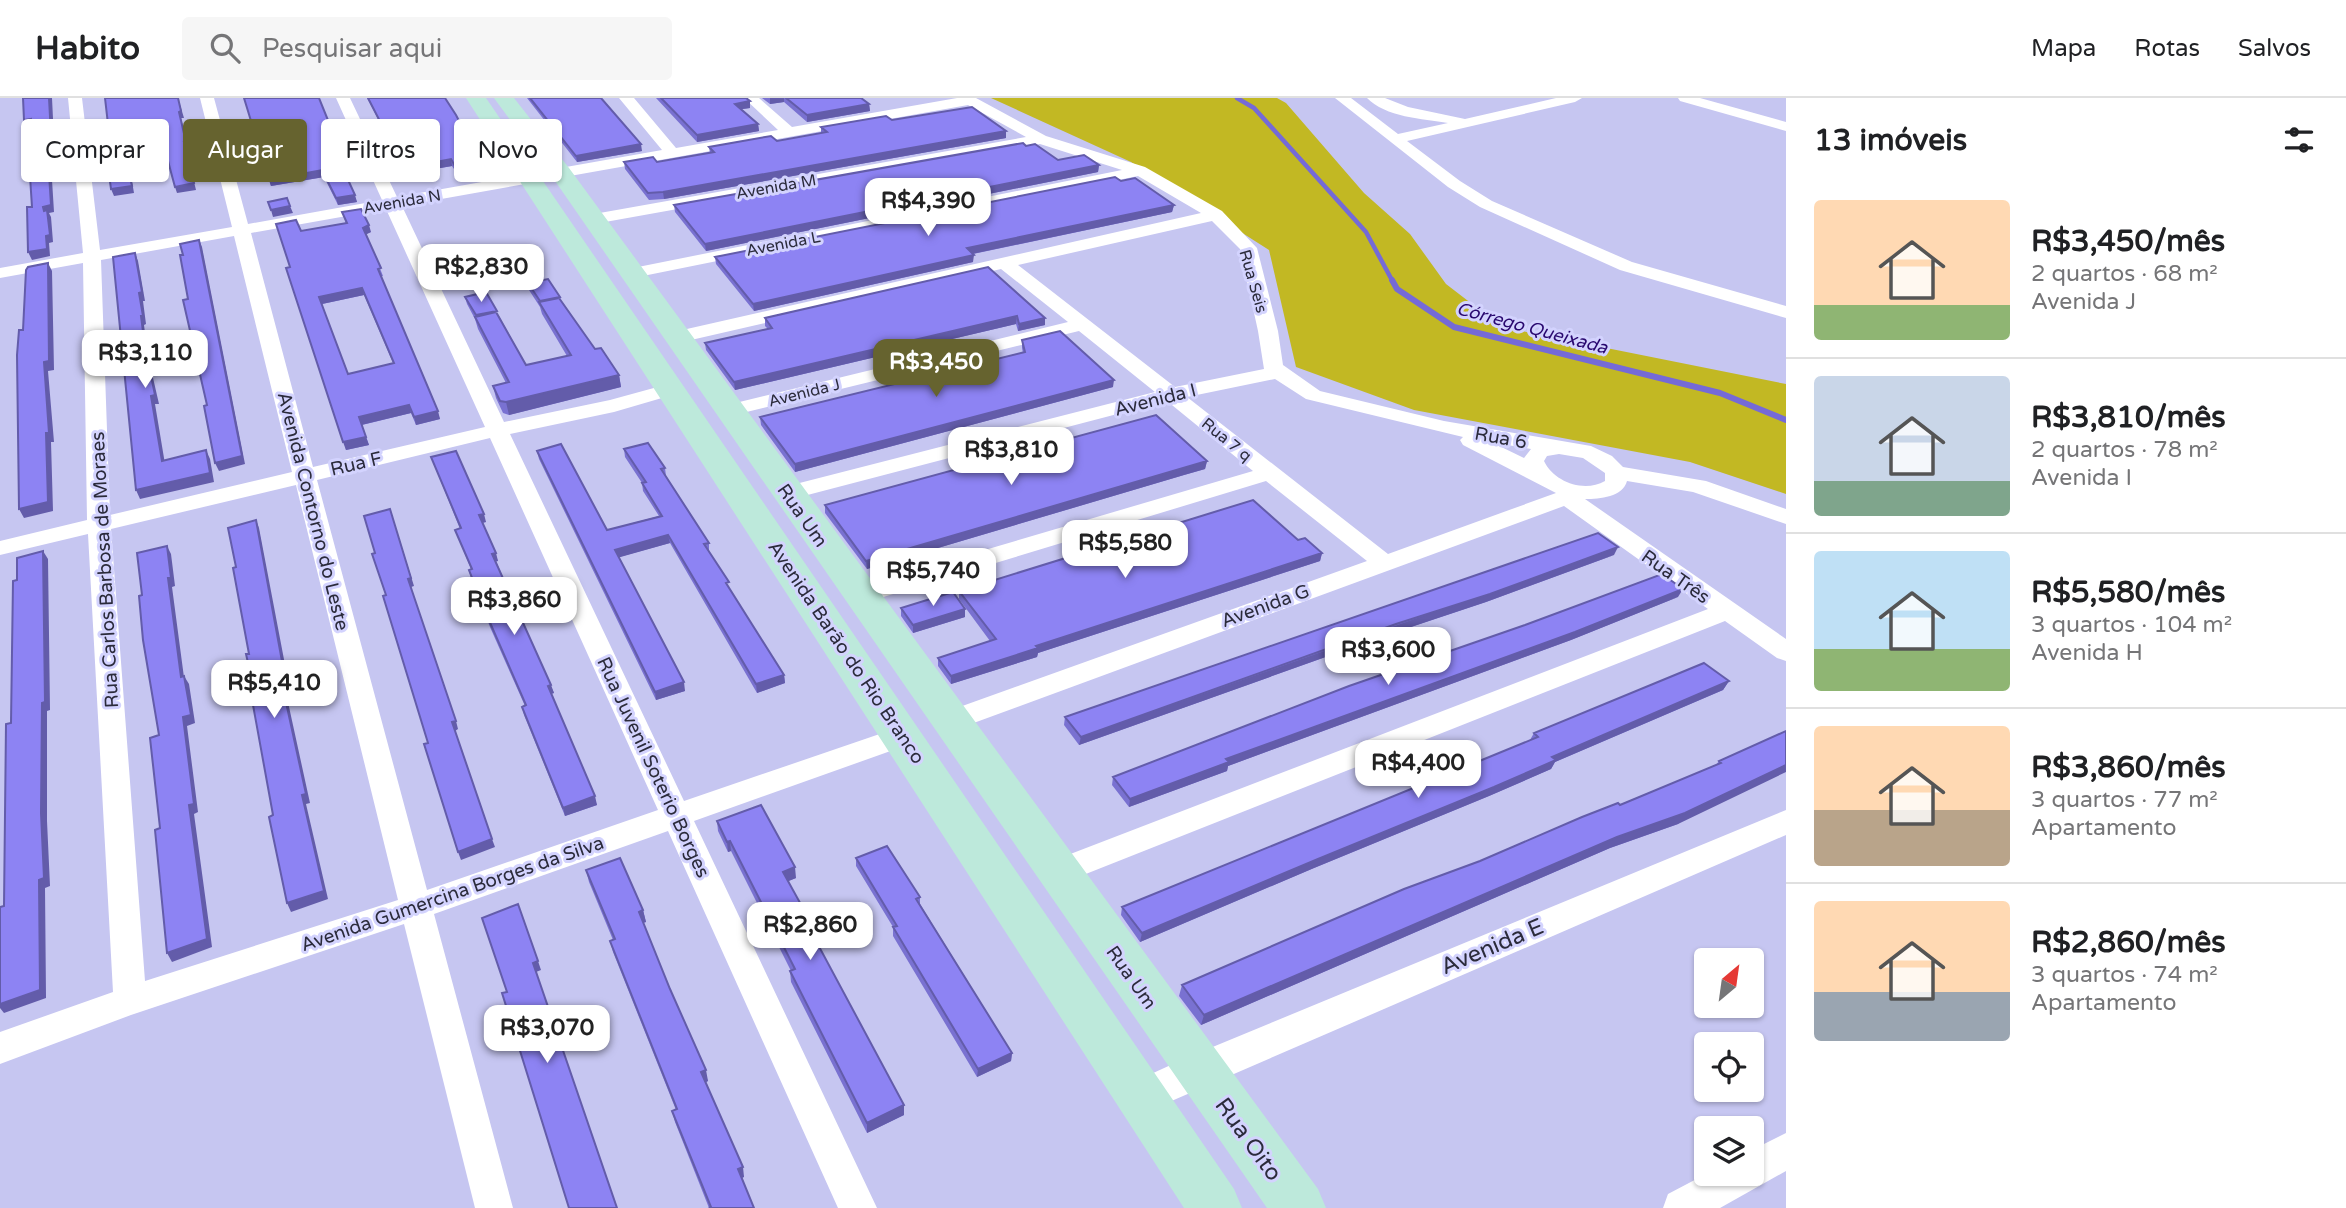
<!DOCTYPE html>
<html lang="pt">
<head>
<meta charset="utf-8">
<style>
  :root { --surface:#fff; --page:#f6f6f6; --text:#202124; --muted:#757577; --line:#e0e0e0; --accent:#66632f }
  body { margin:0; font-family:"Varela Round",sans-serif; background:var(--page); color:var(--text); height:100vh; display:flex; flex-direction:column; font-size:26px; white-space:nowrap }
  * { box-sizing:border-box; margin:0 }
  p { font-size:23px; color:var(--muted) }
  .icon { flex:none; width:38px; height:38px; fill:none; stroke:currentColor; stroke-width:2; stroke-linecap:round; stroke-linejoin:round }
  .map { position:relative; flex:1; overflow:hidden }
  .drawer { display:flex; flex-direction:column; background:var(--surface); width:560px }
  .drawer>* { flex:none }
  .hud { position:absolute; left:21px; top:21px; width:665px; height:63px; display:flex; gap:14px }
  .needle { width:46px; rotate:29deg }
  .fabs { position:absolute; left:1694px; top:850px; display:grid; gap:14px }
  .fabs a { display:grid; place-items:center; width:70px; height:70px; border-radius:7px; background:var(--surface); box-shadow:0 2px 5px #0004; font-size:35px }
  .price { position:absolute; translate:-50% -60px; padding:0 16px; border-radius:14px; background:#fff; color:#222; font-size:23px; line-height:46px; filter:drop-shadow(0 2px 4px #0008) }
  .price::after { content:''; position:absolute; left:50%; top:42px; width:21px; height:16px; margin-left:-10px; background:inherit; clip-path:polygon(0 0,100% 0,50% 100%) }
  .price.on { background:var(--accent); color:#fff }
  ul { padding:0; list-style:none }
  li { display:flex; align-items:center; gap:21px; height:175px; padding:0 28px }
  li+li { border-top:2px solid var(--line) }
  li span { display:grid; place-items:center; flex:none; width:196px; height:140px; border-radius:7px; color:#555 }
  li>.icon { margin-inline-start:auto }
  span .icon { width:84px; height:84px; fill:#fffc; stroke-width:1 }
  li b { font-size:30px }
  h2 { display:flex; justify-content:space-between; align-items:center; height:84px; padding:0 28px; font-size:30px }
  .pill { padding:0 24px; border-radius:7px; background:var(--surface); box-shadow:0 2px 5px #0004; font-size:24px; line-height:63px }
  .pill.on { background:var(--accent); color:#fff }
  header { display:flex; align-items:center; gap:42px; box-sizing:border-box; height:98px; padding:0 35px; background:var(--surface); border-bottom:2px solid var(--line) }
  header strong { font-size:33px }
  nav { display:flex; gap:38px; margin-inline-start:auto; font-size:24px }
  .search { width:490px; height:63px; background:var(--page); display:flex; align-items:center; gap:18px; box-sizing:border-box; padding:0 24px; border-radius:7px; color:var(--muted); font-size:26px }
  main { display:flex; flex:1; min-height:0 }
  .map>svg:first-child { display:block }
  .green { fill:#c2b823 }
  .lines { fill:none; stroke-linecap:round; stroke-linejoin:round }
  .stream-far1 { stroke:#756ad7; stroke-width:4.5 }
  .stream { stroke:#756ad7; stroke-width:6 }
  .street { fill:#fff; fill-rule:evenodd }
  .secondary { fill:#bde9db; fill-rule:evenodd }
  .wall { fill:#7971d1; fill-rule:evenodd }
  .shaded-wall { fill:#635caa }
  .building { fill:#8d83f3; stroke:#635caa; stroke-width:2; fill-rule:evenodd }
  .labels { text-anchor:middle; stroke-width:6; stroke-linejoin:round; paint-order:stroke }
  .far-street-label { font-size:16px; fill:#2b2b3b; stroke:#d3d3fe }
  .far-water-label { font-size:18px; font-style:italic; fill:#29086f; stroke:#d3d3fe }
  .street-label { font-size:19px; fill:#2b2b3b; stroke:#d3d3fe }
  .near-street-label { font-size:23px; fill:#2b2b3b; stroke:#d3d3fe }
</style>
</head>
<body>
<header>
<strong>Habito</strong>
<div class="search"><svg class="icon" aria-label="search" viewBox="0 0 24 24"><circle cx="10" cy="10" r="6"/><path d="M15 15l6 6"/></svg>Pesquisar aqui</div>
<nav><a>Mapa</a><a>Rotas</a><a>Salvos</a></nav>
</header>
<main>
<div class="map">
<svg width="1786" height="1110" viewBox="0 0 1786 1110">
  <rect width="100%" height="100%" fill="#c6c6f1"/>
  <path class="green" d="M991,0H1277L1286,5L1364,95L1410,136L1446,186L1502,229L1786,286V396L1690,364L1414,312L1296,269L1269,152L1131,64Z"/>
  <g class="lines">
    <path class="stream-far1" d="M1237,0L1254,10L1366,134L1393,184"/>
    <path class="stream" d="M1392,182L1397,191L1454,229L1720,295L1786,322"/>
    <path class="street" d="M68,0H82L100,152L232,129L200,0H214L248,126L382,102L336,0H350L397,99L662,52L619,0H634L676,50L778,32L744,0H759L792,29L957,0H976L1046,38L1145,69L1222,113L1257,150L1278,233L1283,267L1320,293L1444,323L1591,348L1612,358L1623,369L1706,383L1786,411V426L1693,394L1627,383C1623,399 1600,401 1585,401L1786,541V563L1777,560L1725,523L1058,787L1047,783L1042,774L1047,765L1708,511L1564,408L960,630L950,633L940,630L936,623L940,616L1367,463L1266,383L870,503L861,505L852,503L849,497L852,491L1253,373L1167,303L796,400H780L777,395L780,390L1155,294L1079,233L730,318L723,316L720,312L723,308L1068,224L1001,171L678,245L668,239L678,233L1201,115L1138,78L633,180L624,175L633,170L1122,72L1040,46L594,126L586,121L594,116L1026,39L968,7L402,108L504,324L610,302L672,285L679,287L682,291L679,295L614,314L510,336L684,703L903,628L913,631L917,638L913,645L694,723L877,1110H838L668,733L434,816L513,1110H475L404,826L131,917L0,966V934L113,894L88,436L0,457V443L87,422L83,165L0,180V170L83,155ZM386,111L485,329L313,369L251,135ZM1212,123L1240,151L1258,233L1264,271L1175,289L1018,167ZM234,138L292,374L110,417L101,162ZM1275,281L1306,301L1463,339L1460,342L1463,347L1556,395L1388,456L1187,299ZM490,340L658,712L427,792L317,382ZM1491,344L1531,351L1524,360ZM1559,356L1583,360L1605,375V383C1584,395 1554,384 1544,363L1547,358ZM296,387L398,802L145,883L111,431Z
      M1335,0H1351L1398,36L1448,25C1423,21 1385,19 1367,0H1385L1408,9L1465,21L1556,0H1582L1575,4L1407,43L1460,83L1492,103L1632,164L1786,208V220L1620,172L1480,109L1448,89Z
      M1678,0H1700L1786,24V33L1680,3Z
      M1786,712V737L1153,1011L1140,1016L1127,1011L1122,999L1127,987L1186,960Z
      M1786,1035V1073L1720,1110H1663L1668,1096L1706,1076H1752V1052Z"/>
    <path class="secondary" d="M466,0H486L1234,1091L1242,1110H1184Z
      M494,0H514L569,70L1318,1091L1326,1110H1267L553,80Z"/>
  </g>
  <path class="wall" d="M244,0L336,43L334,44L337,51H336L340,60L342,66L341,67L357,104L338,107L324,79L271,88Z
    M367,0H445L481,70L456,74L452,68L406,76Z
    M527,0H601L642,53L577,64Z
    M656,0H746L750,10L741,11L758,26L759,33L697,44Z
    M762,0H861L869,6L870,13L807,24L784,4L770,6Z
    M892,22L1006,40L664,101L649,102L625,71L624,64H657L710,55L709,49L777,43L821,35V29Z
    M1026,48L1058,62L1099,67L1098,74L706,153L675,114L674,107Z
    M1121,83L1174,107L1172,114L973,156V164L754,213L716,166L715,159Z
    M342,114L371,134L366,136L383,178H381L440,321L416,327L411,315L362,327L369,347L346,352L301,133L346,125ZM364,197L393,265L348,276L322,206Z
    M528,185L560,199L561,202L595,251L619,277L621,289L509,317L503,315L496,300L493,288L506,285L478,231L475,221L467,206L465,199L499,218L526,267L567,258L542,216L540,209L529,192Z
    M765,220H1045V227L1018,233L1016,226L735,292L706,252L705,245L768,231L765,228Z
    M1022,242L1113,289L795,374L761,327L760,319L1023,255L1022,250Z
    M624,351L665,370L666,378L709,445V453L730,492L784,577L785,585L757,595L670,445L619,459L685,593L656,602L539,361L537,353L607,432L659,418L643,393L642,385L625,359Z
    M431,359L486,424L482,425L498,463H496L554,595L551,596L597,707L565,718L524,617L522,609L525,608L490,529L471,480L469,472L471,471L455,432L460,431Z
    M1207,363L1205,371L1184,377L867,471L825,415V407Z
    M1298,442L1322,455L1320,463L1038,555L1037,559L951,586L938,568V560L990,543L959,501V493Z
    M1614,457L1486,504L1393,535L1079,647L1064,627L1065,619Z
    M1678,499L1571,542L1228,668L1227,673L1129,709L1112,687L1113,679Z
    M901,510L965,519L913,535L901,518Z
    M1729,583L1723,592L1555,664L1551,671L1489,698L1314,770L1140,844L1121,817L1122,809L1477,664L1530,642L1534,635Z
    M1786,633L1678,726L1610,750L1201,927L1179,898L1182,887L1716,667L1719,663Z
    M717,723L796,780L788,783L821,852L904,1017L867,1035L791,884L790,873H791L731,753L728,754L718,733Z
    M856,760L920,799V806L1012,955L1011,963L977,979L893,838V829L856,768Z
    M586,772L643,812L646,824L643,825L708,983L706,984L744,1079L741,1080L709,1110L675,1024L672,1013L676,1012L613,854L610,843L613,842L589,784Z"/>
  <path class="shaded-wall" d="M49,0H52L55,62L50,63L51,66L54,114L49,115L51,119L53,144L49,145L50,158L32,162L28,154L44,113L36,65L33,59Z
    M178,0L184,20H181L188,51H186L196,92L177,95L175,89L184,44L179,14Z
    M770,0H784V4L770,6Z
    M750,3V10L736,12L735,6Z
    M869,6L870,13L807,24V17Z
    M31,21L34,27L27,29L24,22Z
    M758,26L759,33L697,44V37Z
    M1006,33V40L664,101L663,94Z
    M641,46L642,53L577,64L576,58Z
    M164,48L166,54L113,63L110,56Z
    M451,61L452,68L406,76L404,70Z
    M480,63L481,70L456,74L455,68Z
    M127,66L130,72L134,95L114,98L111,91Z
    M1099,67L1098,74L706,153L705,146Z
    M322,72L324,79L271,88L269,82Z
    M355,97L357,104L338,107L336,100Z
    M1174,107L1172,114L967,157V150Z
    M290,108L293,115L273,119L271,112Z
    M369,127L371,134L365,137L363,130Z
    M199,142L202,149L245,366L219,373L215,365Z
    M135,155L138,163L145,203H143L146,226L144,227L148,258L159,306H155L166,372L162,363L151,298L141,218Z
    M974,157L973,164L754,213L753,206Z
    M48,165L52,173L54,272L48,273L54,344H51L53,413L24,420L19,411L44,264Z
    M362,190L364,197L322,206L319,199Z
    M1017,218L1016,226L735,292L734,284Z
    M1045,220V227L1018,233L1019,226Z
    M619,277L621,289L509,317L506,304Z
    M1114,282L1113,289L795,374V366Z
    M409,307L411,315L361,327L359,319Z
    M438,313L440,321L416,327L414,319Z
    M366,339L369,347L346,352L343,344Z
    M206,352L210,361L214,384L140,401L136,392Z
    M1207,363L1205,371L1184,377L867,471L866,463Z
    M390,411L414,488L411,489L408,481Z
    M484,416L486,424L481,425L479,417Z
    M256,422L259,430L290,593L286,595L310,705L306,706L328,801L291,814L287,805L302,697L282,586Z
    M668,437L670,445L617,460L615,452Z
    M167,448L171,456L175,488L172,489L185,587L181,579L168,480Z
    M1618,449L1614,457L1486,504L1393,535L1079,647L1081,639Z
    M43,453L48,461L50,612L47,613V723L50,788L45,790L46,900L4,915L0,910V906L39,782L41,715Z
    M496,455L498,463L494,464L492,456Z
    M1322,455L1320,463L1038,555L1037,559L951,586V578L1036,548Z
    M1683,491L1678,499L1571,542L1228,668L1227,673L1129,709L1130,701L1226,661Z
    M965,511V519L913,535V527Z
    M784,577L785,585L757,595L756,586Z
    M184,578L189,586L195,625L187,628L198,714L194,716L212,849L172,864L167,855Z
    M1729,583L1723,592L1555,664L1551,671L1489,698L1314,770L1140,844L1142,835Z
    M684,584L685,593L656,602L655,594Z
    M551,587L554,595L550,596L548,588Z
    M456,623L458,631L455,633L452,624Z
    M1786,667V674L1678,726L1610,750L1201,927L1204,917L1617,739Z
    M595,698L597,707L565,718L563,710Z
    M492,741L495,749L461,762L458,754Z
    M730,743L731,753L728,754L727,744Z
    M795,769L796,780L784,785L783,774Z
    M643,812L646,824L642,825L639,814Z
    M820,841L821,852L816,843Z
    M538,863L541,872L536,874L533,865Z
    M1012,955L1011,963L977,979L978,971Z
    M706,972L708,983L704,985L701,974Z
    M904,1007V1017L867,1035V1025Z
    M743,1069L744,1079L739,1081L738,1071Z"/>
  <path class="building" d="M23,0H49L52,56L33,59L31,21L24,22Z
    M105,0H178L181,13L179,14L186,44H184L194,85L175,89L164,48L110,56L106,36L109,35Z
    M244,0H319L334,37H332L335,45H333L340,60H338L355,97L336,100L322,72L269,82Z
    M368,0H445L456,17L480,63L455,68L451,61L404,70Z
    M530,0H601L641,46L576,58Z
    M661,0H746L750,3L735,6L758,26L697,37Z
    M786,0H861L869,6L807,17Z
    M972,9L1006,33L663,94L648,95L624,64L653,59L657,64L714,54L709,49L771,38L777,43L827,34L821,29L886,18L892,22Z
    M1023,45L1026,48L1035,46L1058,62L1084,57L1099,67L705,146L674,107Z
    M48,60L51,107L43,109L44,113L47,112L50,137L46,138L47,151L28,154L27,109H32L29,63Z
    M127,66L132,88L111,91L108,69Z
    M1115,79L1121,83L1135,80L1174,107L967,150L974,157L753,206L715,159Z
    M287,100L290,108L271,112L268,104Z
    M361,111L369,127L363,130L381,170L378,171L438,313L414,319L409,307L359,319L366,339L343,344L286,170L290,169L276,126L296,122L301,133L347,125L342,114ZM362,190L394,265L348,276L319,199Z
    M199,142L242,358L215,365L204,308L207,307L183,202L188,201L180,157H183L180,146Z
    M135,155L142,194L139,195L143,218H141L145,249L155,297L151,298L162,363L206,352L210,375L136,392L113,159Z
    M48,165L49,263L44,264L49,335H46L48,404L19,411L17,257L19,232H23L26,172L28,169Z
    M988,169L1045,220L1019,226L1017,218L734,284L705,245L772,230L765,220Z
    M548,181L560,199L540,203L528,185Z
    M486,194L497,213L476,217L465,199Z
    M559,200L595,251L601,250L619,277L506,304L500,303L493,288L509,284L475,219L496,214L526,267L571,257L539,204Z
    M1060,233L1114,282L795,366L760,319L1025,254L1022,242Z
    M1156,317L1207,363L866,463L825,407Z
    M648,345L665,370L661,371L709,445L704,446L729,484L726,485L784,577L756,586L668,437L615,452L684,584L655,594L537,353L561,346L607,432L662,418L642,385L646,384L624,351Z
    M456,353L484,416L479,417L496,455L492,456L551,587L548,588L595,698L563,710L522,609L526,607L488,520L469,472L472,471L455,432L461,430L431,359Z
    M1253,402L1298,442L1305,440L1322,455L1036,548L1038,550L951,578L938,560L996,541L959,493Z
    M390,411L411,480L408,481L456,623L452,624L492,741L458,754L424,646L428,645L383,498L386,497L372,456L375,455L364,418Z
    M256,422L286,585L282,586L306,696L302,697L324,793L287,805L269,719L273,717L253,607L257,605L246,556H249L233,470L236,469L228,430Z
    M1598,435L1618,449L1490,496L1396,526L1081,639L1065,619Z
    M167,448L171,480H168L181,579L184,578L191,617L183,619L194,706L189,707L207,841L167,855L155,732L160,730L150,640L159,637L143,542L139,498L142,497L137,455Z
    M43,453L45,604L42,605L41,715L44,780L39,782L40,892L0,906V809L4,808L6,626L11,625L13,483L17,482V460Z
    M1662,476L1683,491L1575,534L1226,661L1229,664L1130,701L1113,679L1349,588L1525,527Z
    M953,494L965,511L913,527L901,510Z
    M1704,565L1729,583L1552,659L1556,662L1494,689L1318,761L1142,835L1122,809L1477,664L1538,639L1534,635Z
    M1786,633V667L1685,715L1617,739L1204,917L1182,887L1404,791L1480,763L1582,719L1618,705L1620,707L1721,665L1719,663Z
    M761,707L795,769L783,774L820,841L816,843L904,1007L867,1025L790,873L795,871L730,743L727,744L717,723Z
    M887,748L920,799L916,801L1012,955L978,971L893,829L897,828L856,760Z
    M620,760L643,812L639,814L670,891L706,972L701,974L743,1069L738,1071L754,1110H709L711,1109L672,1013L677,1011L610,843L615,841L586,772Z
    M518,806L538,863L533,865L617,1110H569L502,895L507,894L482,820Z"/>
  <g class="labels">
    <g class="far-street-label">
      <text transform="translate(776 88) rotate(-10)" y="6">Avenida M</text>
      <text transform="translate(402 103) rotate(-10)" y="6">Avenida N</text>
      <text transform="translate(783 145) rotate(-11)" y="6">Avenida L</text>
      <text transform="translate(1254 183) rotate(74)" y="6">Rua Seis</text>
      <text transform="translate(804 294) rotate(-14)" y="6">Avenida J</text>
      <text transform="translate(1227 341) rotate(39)" y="6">Rua 7 q</text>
    </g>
    <g class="far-water-label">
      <text transform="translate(1532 230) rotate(15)" y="6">Córrego Queixada</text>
    </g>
    <g class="street-label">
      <text transform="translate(1155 301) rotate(-14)" y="7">Avenida I</text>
      <text transform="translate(1501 339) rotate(10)" y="7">Rua 6</text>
      <text transform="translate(356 365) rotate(-13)" y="7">Rua F</text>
      <text transform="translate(314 413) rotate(76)" y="7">Avenida Contorno do Leste</text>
      <text transform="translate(803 417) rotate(55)" y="7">Rua Um</text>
      <text transform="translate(104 472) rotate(-93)" y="7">Rua Carlos Barbosa de Moraes</text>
      <text transform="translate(1676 478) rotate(35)" y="7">Rua Três</text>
      <text transform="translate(1265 507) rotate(-20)" y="7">Avenida G</text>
      <text transform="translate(847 554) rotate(56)" y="7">Avenida Barão do Rio Branco</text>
      <text transform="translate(654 669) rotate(65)" y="7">Rua Juvenil Soterio Borges</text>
      <text transform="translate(452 795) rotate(-19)" y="7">Avenida Gumercina Borges da Silva</text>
      <text transform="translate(1132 879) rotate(55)" y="7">Rua Um</text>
    </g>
    <g class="near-street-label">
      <text transform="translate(1492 848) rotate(-23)" y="8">Avenida E</text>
      <text transform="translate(1249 1041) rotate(54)" y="8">Rua Oito</text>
    </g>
  </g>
</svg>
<div class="fabs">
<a><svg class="needle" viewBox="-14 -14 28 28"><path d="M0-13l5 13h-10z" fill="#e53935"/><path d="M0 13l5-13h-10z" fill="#757577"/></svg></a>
<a><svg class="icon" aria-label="locate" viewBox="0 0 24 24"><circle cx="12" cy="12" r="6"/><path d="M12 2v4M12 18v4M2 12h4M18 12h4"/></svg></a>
<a><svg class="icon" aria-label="layers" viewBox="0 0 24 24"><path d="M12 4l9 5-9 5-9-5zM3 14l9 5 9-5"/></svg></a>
</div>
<b class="price" style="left:928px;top:140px">R$4,390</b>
<b class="price" style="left:481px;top:206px">R$2,830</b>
<b class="price" style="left:145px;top:292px">R$3,110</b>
<b class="price on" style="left:936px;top:301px">R$3,450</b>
<b class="price" style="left:1011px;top:389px">R$3,810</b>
<b class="price" style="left:1125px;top:482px">R$5,580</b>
<b class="price" style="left:933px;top:510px">R$5,740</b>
<b class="price" style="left:514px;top:539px">R$3,860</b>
<b class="price" style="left:1388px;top:589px">R$3,600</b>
<b class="price" style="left:274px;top:622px">R$5,410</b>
<b class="price" style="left:1418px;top:702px">R$4,400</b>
<b class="price" style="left:810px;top:864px">R$2,860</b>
<b class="price" style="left:547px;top:967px">R$3,070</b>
<div class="hud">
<a class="pill">Comprar</a>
<a class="pill on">Alugar</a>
<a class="pill">Filtros</a>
<a class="pill">Novo</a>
</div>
</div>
<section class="drawer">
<h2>13 imóveis<svg class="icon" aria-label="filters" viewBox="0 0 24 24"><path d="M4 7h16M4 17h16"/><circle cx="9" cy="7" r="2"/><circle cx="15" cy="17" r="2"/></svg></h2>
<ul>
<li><span style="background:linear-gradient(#ffd9b3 75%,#8fb573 0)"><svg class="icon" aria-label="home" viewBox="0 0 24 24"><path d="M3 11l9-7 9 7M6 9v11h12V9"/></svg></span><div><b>R$3,450/mês</b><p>2 quartos · 68 m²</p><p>Avenida J</p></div></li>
<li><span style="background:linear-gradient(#c9d6e8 75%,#7fa58c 0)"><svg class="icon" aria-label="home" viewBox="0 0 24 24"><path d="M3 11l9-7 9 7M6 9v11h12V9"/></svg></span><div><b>R$3,810/mês</b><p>2 quartos · 78 m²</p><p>Avenida I</p></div></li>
<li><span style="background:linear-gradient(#bfe0f5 70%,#8fb573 0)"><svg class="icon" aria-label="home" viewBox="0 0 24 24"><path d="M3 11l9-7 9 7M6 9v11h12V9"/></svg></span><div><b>R$5,580/mês</b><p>3 quartos · 104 m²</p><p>Avenida H</p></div></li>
<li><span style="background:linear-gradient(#ffd9b3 60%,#b9a48a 0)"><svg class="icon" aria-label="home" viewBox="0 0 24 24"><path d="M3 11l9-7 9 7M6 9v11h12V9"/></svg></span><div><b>R$3,860/mês</b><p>3 quartos · 77 m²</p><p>Apartamento</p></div></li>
<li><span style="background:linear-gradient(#ffd9b3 65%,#9aa5b1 0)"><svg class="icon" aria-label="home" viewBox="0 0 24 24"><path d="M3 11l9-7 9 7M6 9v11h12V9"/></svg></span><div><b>R$2,860/mês</b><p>3 quartos · 74 m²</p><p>Apartamento</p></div></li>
</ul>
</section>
</main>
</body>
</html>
